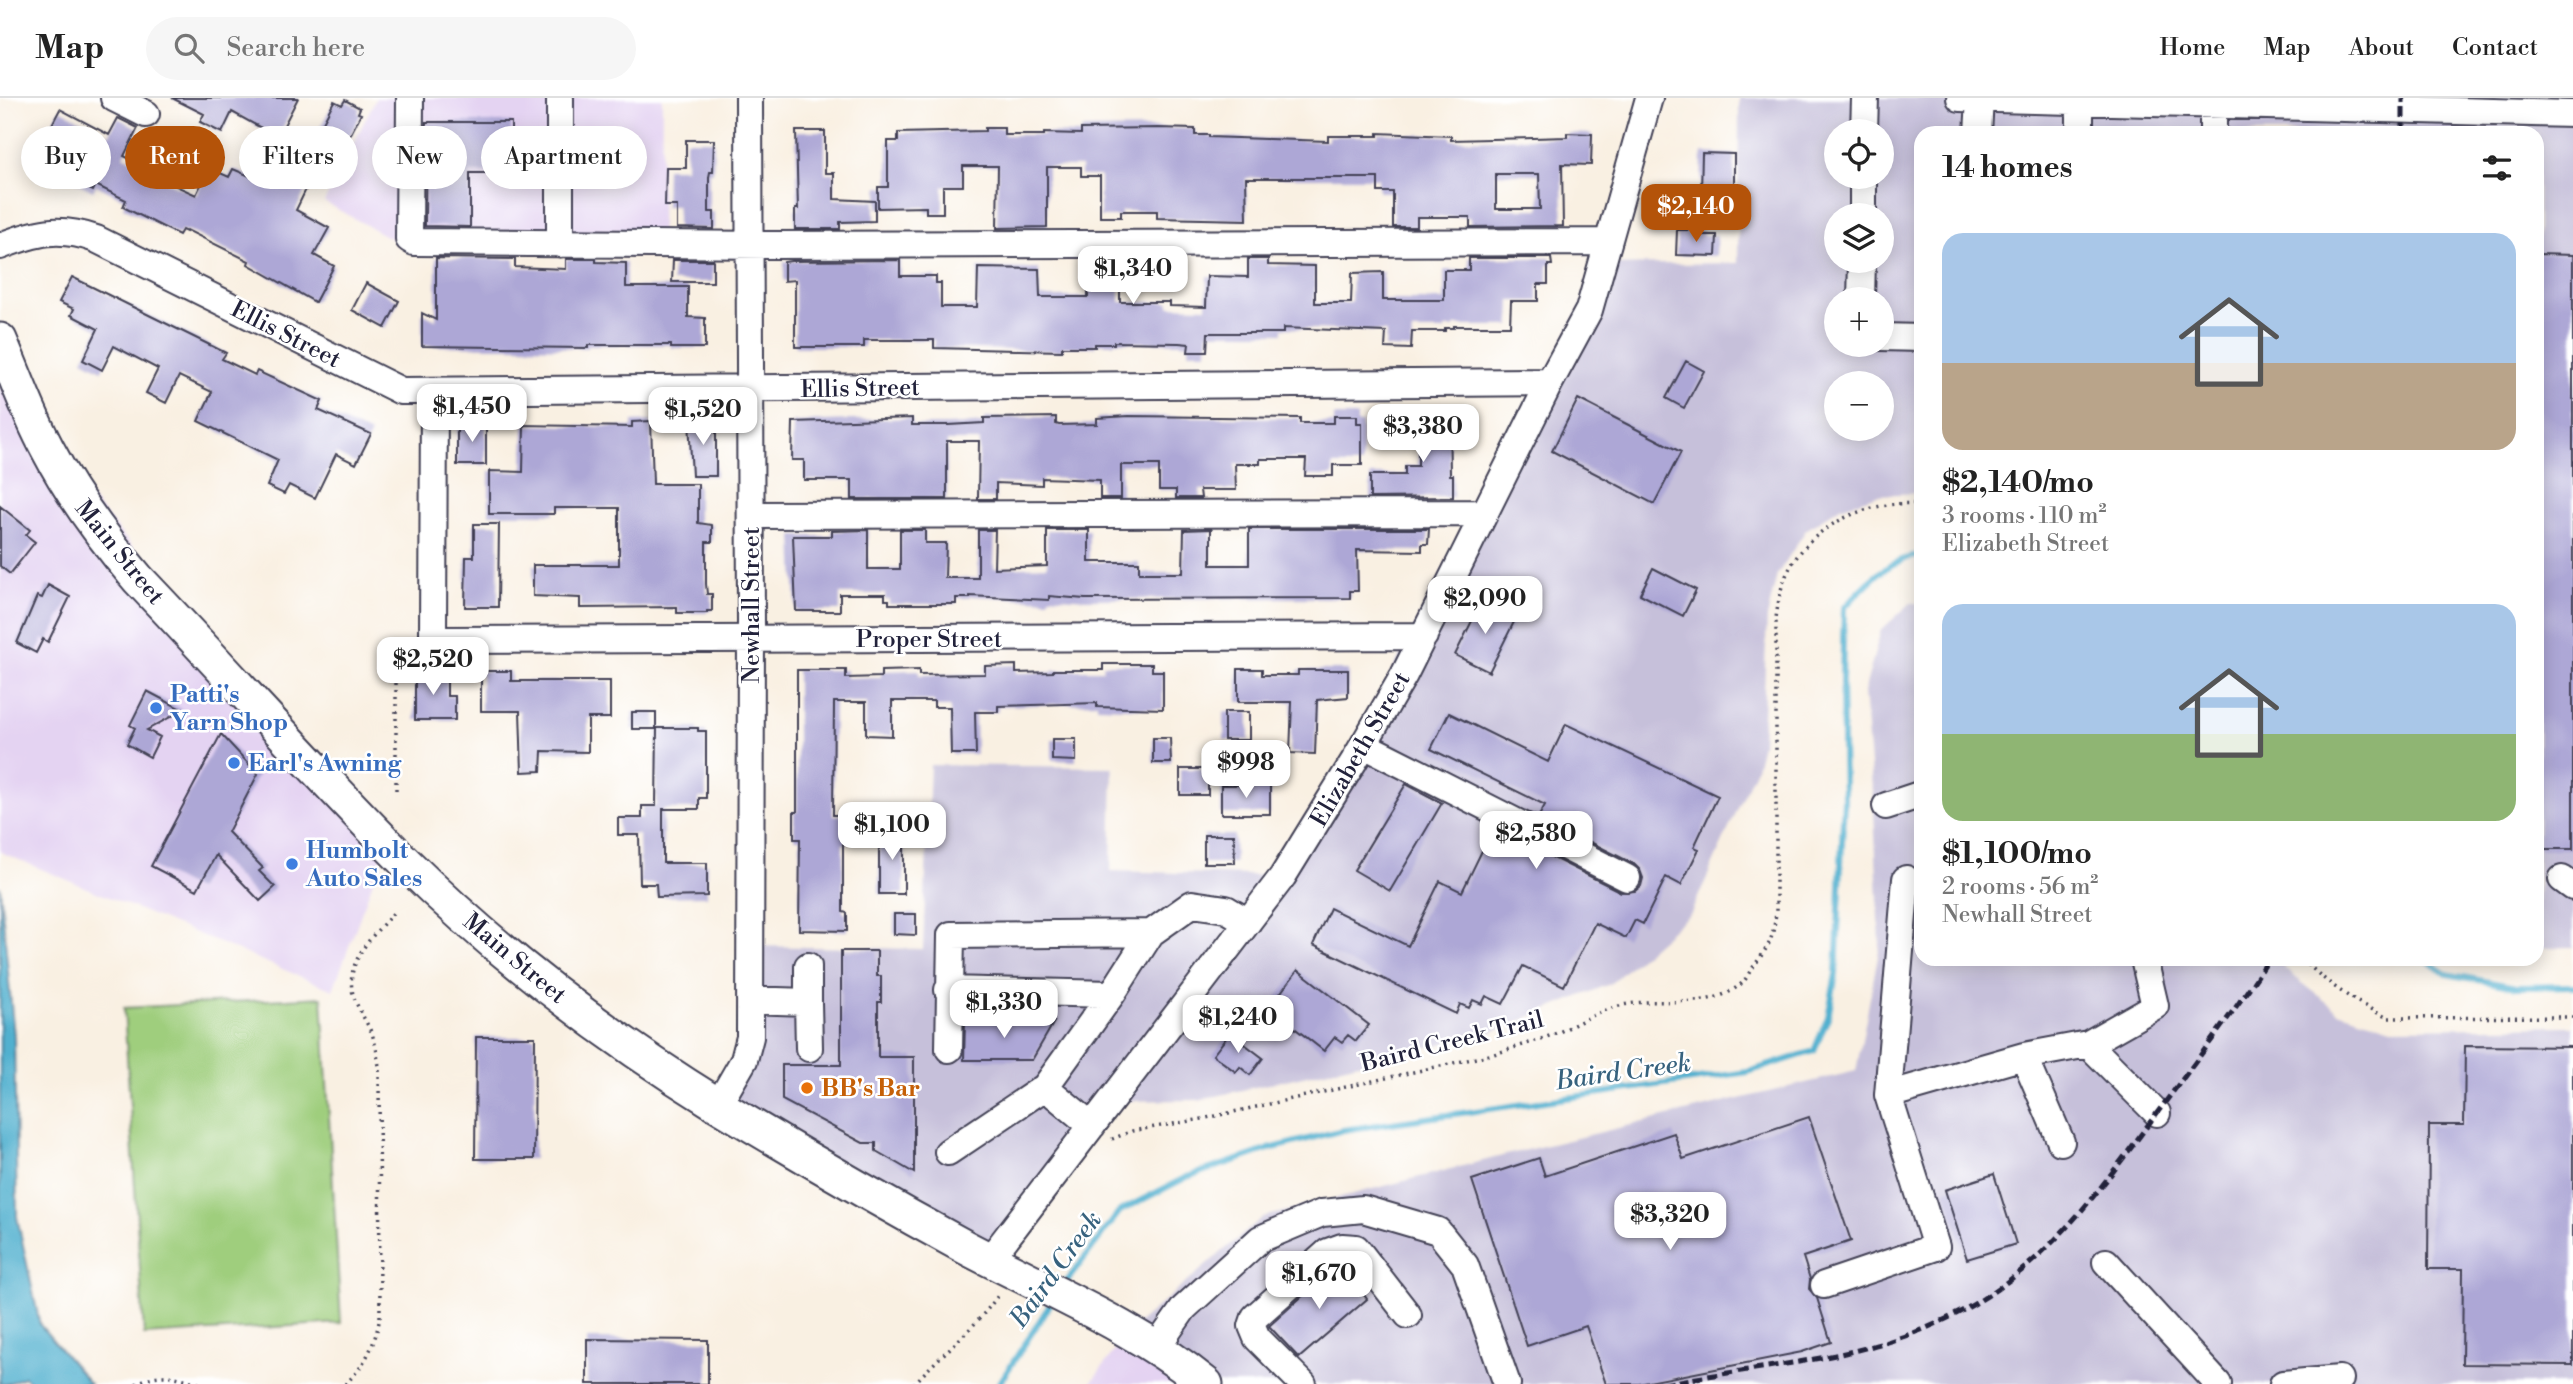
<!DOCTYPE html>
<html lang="en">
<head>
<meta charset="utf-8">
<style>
  :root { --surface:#fff; --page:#f6f6f6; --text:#222; --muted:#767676; --line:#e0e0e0; --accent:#b45309 }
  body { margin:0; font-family:"Libre Bodoni",serif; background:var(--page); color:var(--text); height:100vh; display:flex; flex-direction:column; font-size:26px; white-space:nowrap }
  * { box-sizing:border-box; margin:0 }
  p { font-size:23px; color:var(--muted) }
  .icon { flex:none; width:38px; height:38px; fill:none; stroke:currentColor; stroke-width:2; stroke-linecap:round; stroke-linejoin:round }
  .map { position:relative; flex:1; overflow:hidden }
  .drawer { position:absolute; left:1914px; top:28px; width:630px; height:840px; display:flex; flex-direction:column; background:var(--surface); border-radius:21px; box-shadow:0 4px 18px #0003 }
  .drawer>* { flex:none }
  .guide { position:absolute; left:21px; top:28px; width:665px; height:63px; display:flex; gap:14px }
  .fabs { position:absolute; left:1824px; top:21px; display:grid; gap:14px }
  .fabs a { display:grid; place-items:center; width:70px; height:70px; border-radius:50%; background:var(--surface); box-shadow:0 4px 18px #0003; font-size:35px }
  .price { position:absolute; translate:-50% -60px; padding:0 16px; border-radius:14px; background:#fff; color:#222; font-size:23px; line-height:46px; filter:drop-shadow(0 2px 4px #0008) }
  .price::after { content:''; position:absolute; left:50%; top:42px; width:21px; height:16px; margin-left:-10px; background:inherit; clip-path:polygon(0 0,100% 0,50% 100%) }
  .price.on { background:var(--accent); color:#fff }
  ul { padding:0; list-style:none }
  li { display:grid; align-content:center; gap:14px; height:371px; padding:0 28px }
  li span { display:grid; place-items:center; height:217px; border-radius:21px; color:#555 }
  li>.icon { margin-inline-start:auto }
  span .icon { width:126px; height:126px; fill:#fffc; stroke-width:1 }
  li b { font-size:30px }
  h2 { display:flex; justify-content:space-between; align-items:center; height:84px; padding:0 28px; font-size:30px }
  .pill { padding:0 24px; border-radius:32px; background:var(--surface); box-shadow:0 4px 18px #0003; font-size:24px; line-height:63px }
  .pill.on { background:var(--accent); color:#fff }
  header { display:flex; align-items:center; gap:42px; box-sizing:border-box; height:98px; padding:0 35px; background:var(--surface); border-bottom:2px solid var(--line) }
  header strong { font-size:33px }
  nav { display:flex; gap:38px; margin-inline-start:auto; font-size:24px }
  .search { width:490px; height:63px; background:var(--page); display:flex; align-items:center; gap:18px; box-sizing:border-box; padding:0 24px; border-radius:38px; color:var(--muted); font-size:26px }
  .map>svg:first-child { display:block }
  .built { fill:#e4d3f2 }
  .industrial { fill:#c6c0da; fill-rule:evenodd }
  .green { fill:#9fce7d; stroke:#60785c; stroke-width:2 }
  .water { fill:#51b0cf; stroke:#3a6985; stroke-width:2 }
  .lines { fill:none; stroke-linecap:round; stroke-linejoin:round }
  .stream { stroke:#51b0cf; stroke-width:6 }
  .building { fill:#ada7d6; fill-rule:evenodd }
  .minor-casing { stroke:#424154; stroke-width:30 }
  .major-casing { stroke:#424154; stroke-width:37 }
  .path { stroke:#424154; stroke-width:3.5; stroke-dasharray:2 5; stroke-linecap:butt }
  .minor { stroke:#fff; stroke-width:26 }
  .major { stroke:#fff; stroke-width:33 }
  .rail { stroke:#22223b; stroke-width:5; stroke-dasharray:10 5; stroke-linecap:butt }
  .shop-dot { fill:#3f7fe0; stroke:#fff; stroke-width:2.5 }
  .food-dot { fill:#e8710a; stroke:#fff; stroke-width:2.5 }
  .labels { text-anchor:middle; stroke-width:5; stroke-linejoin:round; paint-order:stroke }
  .street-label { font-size:24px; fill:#22223b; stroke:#fff }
  .shop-label { font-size:24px; font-weight:bold; fill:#366cbe; stroke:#fff; text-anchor:start }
  .food-label { font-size:24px; font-weight:bold; fill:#c56008; stroke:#fff; text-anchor:start }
  .water-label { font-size:26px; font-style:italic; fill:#37627e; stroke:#fff }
</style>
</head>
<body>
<header>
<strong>Map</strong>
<div class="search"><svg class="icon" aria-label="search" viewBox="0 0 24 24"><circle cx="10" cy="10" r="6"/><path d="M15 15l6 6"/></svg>Search here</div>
<nav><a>Home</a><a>Map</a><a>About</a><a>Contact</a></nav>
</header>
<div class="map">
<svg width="2573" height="1286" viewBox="0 0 2573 1286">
  <rect width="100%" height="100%" fill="#fff"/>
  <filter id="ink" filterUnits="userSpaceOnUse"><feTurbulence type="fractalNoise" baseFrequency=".0143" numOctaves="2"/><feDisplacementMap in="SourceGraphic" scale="14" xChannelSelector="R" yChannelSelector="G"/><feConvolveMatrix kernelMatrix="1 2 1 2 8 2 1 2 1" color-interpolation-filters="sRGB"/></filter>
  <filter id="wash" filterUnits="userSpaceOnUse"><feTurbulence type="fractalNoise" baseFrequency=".00686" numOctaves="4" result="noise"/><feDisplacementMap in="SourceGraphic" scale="28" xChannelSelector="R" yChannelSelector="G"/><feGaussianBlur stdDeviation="1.57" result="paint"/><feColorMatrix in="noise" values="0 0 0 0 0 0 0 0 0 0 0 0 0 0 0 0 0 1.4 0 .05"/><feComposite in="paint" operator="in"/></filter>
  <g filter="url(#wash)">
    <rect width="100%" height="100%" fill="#f9f0e2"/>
    <path class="built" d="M376,0H662L661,147L410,151L324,104Z
      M0,242L46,348L387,745L333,892L0,754Z
      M1128,1234L1206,1286H1090Z"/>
    <path class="industrial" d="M1739,0H2573V849L2538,850V35H1922L1921,395L1877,397L1840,409L1806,432L1777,477L1767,519L1762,646L1756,670L1691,815L1610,886L1493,934L1199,1002L1111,1003L990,1161L718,1007L736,974L750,848L923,851L930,667L1113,669L1111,773L1283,778L1298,755L1602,167L1738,165ZM1836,33H1881V79H1836ZM1836,117H1881V163H1836ZM1836,201H1881V247H1836ZM1836,285H1881V331H1836Z
      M1911,505H1922V861H2278L2286,872L2338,913L2392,930L2573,928V1286H1206L1128,1234L1263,1119L1514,1055L1856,973L1880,847L1874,714L1864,594L1881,532Z"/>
    <path class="green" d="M322,899L341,1225L144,1237L124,910Z"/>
    <path class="water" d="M0,788L14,938L17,1119L40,1227L90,1286H31L24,1279L7,1286H0Z"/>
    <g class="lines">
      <path class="stream" d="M2424,861L2447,876L2516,889L2573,888
        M1064,1187L1120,1113L1187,1079L1269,1051L1343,1032L1748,974L1814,953L1828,919L1836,876L1844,700L1842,582L1844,510C1865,488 1889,458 1922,458
        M999,1286L1051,1205"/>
    </g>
    <g id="blocks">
      <path class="building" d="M172,0H298L281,33L324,54L296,112L329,130L314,157L334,168L315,204L248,166L249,163L187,132L186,134L182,132L179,137L123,109L126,102L96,87L93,93L75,84L79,77L76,76L86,54L48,34L60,11L109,37L118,20L138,30L124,58L166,79L165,83L196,97L209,70L229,79L233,71L252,79L274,37L232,14L222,35L200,24L204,16Z
        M345,2L360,10L358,15L361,16L342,53L340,51L335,59L311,47L334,3L342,7Z
        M426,24H511V75H470V129L425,128Z
        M985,30H1004V37H1044V35L1081,36V31L1158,30L1195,31V37H1209V39L1328,43V38H1378V35L1451,38V42L1533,40L1567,39V35L1592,36L1591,67L1562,66L1563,128L1470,129V119H1417V129H1393V94H1378V80H1246L1247,122L1157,120V113H1121V119H1100V78H1081V69H1047V129L997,130L998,68H963V88H943V115H926V109L878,110V89H888V43H898V35L985,33ZM1496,76H1539L1540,111H1496Z
        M796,33H825V75H834V101L875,103V123L840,124V131H795V111H798Z
        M686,42H714L713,74H710L709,79V114H714V131L677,130V108H665L666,70H686Z
        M1702,55L1734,56V95H1701Z
        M1677,132H1703V137H1717L1716,158L1676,157Z
        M2538,156L2573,157V751H2538Z
        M436,160L515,161V169L566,171V161H596V164L626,165V189H688V219L705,220V250H671V247H588V250L422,248V215L436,222Z
        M1469,160H1551L1552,167H1548V186H1538V203H1511L1510,228H1454V230H1445V233H1412L1411,251L1385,250L1386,234L1283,230V235H1208L1207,254H1188L1189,246L1179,245L1114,244V246H1095V249H1062V253L934,250V242H864V249H795V182L784,183V164L791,163L900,162V178H936V185H941V209H977L978,170L1039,171L1040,199H1088L1089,162H1120V204H1170V208L1206,209L1207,178L1248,179V161H1268V167L1315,168V205H1351L1352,175L1383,174V202H1444V172H1469Z
        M673,162H713V184H672Z
        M72,179L226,255L222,261L255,277L257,273L322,303L318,312L371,336L356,366L336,356L315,400L289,387L284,396L267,388L278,362L198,323L212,294L179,278L166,305L146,295L158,271L114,248L102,272L83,262L98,231L71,217L74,211L59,204Z
        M366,185L399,203L385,230L352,212Z
        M1686,263L1704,273L1684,310L1666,300Z
        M1578,301L1681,354L1654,406L1552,353Z
        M1449,312L1450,377H1453V399L1370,400V377H1405V368H1418V313Z
        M1128,318L1300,320V325H1334V318H1357V325H1362V367H1333V378H1305L1306,361H1260V366H1235L1236,392H1200L1201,400H1176V392H1159V367H1121V400H1100V382L1042,380V387L996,385V401H978L979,343H947V401H852V382H804V362H792L793,324L912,320V327H948L984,325V320L1056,319V326L1059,327L1097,326V320Z
        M716,320V378H692L689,321Z
        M651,323L653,386H698V425L712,427V444H706V486L707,496H712V513H707V515H677V509L580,510V500L533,498V467H619V410H554V416H489V373L523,374L524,327L632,329V324Z
        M457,326H486V367H457Z
        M0,408L30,432L26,437L35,444L10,476L0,468Z
        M474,426H499L498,509H465L466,459H474Z
        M1211,431V467H1249V431H1429L1428,446H1422V453L1357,452L1358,493H1350V500L1085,501L1049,498V502L970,498V500H956V506H889V502H885V496H840V513H796L793,438H832V433L868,432V471H900V432H925V445H946L945,480H978V432H995L994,470L1047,468V432H1089V464H1139V475H1183L1184,432Z
        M1653,470L1696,492L1683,518L1640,496Z
        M48,487L70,499L48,544L43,541L36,555L17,545L37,498L42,500Z
        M1479,501L1516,520L1489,574L1455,557L1473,521L1471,516Z
        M1103,566H1152V573H1163V611L1097,609V605L998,608V614H975L976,656H951L950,609H934V603H892V638L866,637V604H834L833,717H848L847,746H843V814L847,815V833L799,832L800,741H794V714H797V572H846V580L881,579V573L919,572V577L985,576V568L1016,567V575L1053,574V572H1103Z
        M1238,571H1262V577H1298V572H1348V599L1317,602L1315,656L1290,655L1292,604H1238Z
        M481,573H511V583H610V620H588V654L542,653L541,673L522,674L520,613H481Z
        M415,574H447V598H455V622H415Z
        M147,593L183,612L147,632L160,639L150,659L127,646L135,630L130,627Z
        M632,614H656V631H632Z
        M1224,614H1249V642H1224Z
        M1449,615L1548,664L1566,626L1718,698L1694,749L1699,751L1681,787L1666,779L1643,826L1635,822L1626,840L1595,825L1564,888L1523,868L1503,906L1486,898L1482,906L1473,902L1469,910L1460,906L1456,916L1313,847L1330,810L1408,848L1440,783L1462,794L1493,730L1621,794L1635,793L1641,788L1643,780L1640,772L1634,766L1539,718L1545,707L1431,651Z
        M657,630H698V633H706V700H699V711H663V765H707V798L657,799L656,786H640L639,737H618V720H642V708H656Z
        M221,636L258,676L228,734L263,770L259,773L275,789L260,803L216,757L197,792L151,768Z
        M1153,640H1170L1171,665H1153Z
        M1052,641H1076V663L1052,662Z
        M1180,671H1208V697H1180Z
        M1406,686L1442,705L1390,793L1354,772Z
        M1221,687H1270V716H1221Z
        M879,732H904V796H879Z
        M1204,737H1234L1235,765H1204Z
        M894,816H916V837L894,836Z
        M841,853H877V878H881V904H878V959H914V1075L876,1053V1045H863L782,1002V967H841Z
        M1298,872L1369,927L1356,943L1348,937L1342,944L1335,939L1324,953L1269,910Z
        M965,924H1054L1032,962H964Z
        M1230,935L1263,960L1250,977L1240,969L1236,974L1213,957Z
        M476,939H535L534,1061H475Z
        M2465,948L2573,949V1267L2462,1266L2463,1171H2428L2429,1027H2464Z
        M1809,1019L1851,1143L1803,1159L1810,1181L1809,1191L1817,1200L1831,1244L1802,1254L1639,1286H1606L1586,1228L1527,1248L1472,1082L1539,1060L1545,1078L1674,1035L1683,1061Z
        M1994,1076L2016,1146L1967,1161L1945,1092Z
        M1342,1166L1365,1192L1362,1194L1367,1201L1299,1260L1269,1228L1336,1168Z
        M587,1241L708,1242V1286H587Z"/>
    </g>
  </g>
  <g filter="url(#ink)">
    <use href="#blocks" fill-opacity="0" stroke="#424154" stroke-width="2"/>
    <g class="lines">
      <g class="minor-casing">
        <path id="minor" d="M114,0L146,16
          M410,0L409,141L414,144L775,147L1608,144
          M560,0V146
          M1960,0L2573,16
          M2213,7V35
          M1864,33L1865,0
          M1978,35L1980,1
          M2080,35V4
          M1863,117V79
          M0,148C37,134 58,128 96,141L401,293L1550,284
          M1861,201L1862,163
          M1881,239L1922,240
          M434,293L433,542L1424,538
          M751,417L1484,415
          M1364,647L1627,780
          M1886,708L1922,696
          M1906,781L1888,997L2024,958L2088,946L2155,908L2144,861
          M2562,781L2573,789
          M808,868V904
          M948,892L1112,896
          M750,902L808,904L809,950
          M2088,946L2157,1015
          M949,951L951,837L1151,835
          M2024,958L2061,1044
          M1045,989L1092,1028
          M718,1007L744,962L750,939L751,525L749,0
          M948,1054L1045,989L1112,896L1151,835L1192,806L1226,811L1248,824
          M990,1161L1283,778L1354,663L1404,577L1550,284L1589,212L1649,0
          M2106,1164L2218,1286
          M1824,1187L1936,1149L1888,997
          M1156,1250L1184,1210L1260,1141L1322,1115L1363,1111L1438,1133L1465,1167L1507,1286
          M1303,1286L1257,1240L1252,1228L1255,1219L1328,1154L1342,1149L1356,1150L1408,1217
          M2283,1286L2340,1281"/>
      </g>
      <g class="major-casing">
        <path id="major" d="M0,242C15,277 28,315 47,350C72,398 103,440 138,481C227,574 312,671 403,762C498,856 605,937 718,1007C799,1056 882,1104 965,1149C1046,1192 1134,1227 1206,1286"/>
      </g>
      <path class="path" d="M396,692V570L402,560L412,554
        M2303,861C2326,886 2357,905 2388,920L2573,919
        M1112,1041L1132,1033L1202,1021L1494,956C1516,949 1538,943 1559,934C1581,924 1600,912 1623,907C1662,898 1710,914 1742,885C1746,882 1748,876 1751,872C1769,847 1772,846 1776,815V520C1778,506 1780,491 1786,478C1808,427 1869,401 1922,406
        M136,1286C159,1272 178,1279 201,1286
        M345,1286C366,1267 375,1246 380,1219L379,968C377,957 376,946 372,936C366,922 357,910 353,896C344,862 376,835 396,812
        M914,1286C942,1255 975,1231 999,1196"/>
      <use href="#minor" class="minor"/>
      <use href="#major" class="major"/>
      <path class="rail" d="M2403,35V0
        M1664,1286C1753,1268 1849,1264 1933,1227C2037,1182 2092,1102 2157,1015C2195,964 2234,914 2269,861"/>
    </g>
  </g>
  <g class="shop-dot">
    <circle cx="156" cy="610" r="7"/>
    <circle cx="234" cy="665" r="7"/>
    <circle cx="292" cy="766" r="7"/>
  </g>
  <circle class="food-dot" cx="807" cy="990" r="7"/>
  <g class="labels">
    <g class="street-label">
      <text transform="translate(286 236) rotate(27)" y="8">Ellis Street</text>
      <text transform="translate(860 290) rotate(-1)" y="8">Ellis Street</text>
      <text transform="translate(120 454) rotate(51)" y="8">Main Street</text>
      <text transform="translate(751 507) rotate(-90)" y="8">Newhall Street</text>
      <text x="929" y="549">Proper Street</text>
      <text transform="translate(1360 651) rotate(-60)" y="8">Elizabeth Street</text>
      <text transform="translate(515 860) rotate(40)" y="8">Main Street</text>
      <text transform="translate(1452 943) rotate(-14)" y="8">Baird Creek Trail</text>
    </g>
    <g class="shop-label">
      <text x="170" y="604">Patti's<tspan x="170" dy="28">Yarn Shop</tspan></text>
      <text x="248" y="673">Earl's Awning</text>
      <text x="306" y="760">Humbolt<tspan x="306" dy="28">Auto Sales</tspan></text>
    </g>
    <g class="food-label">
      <text x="821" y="998">BB's Bar</text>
    </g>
    <g class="water-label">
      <text transform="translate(1623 973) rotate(-8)" y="9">Baird Creek</text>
      <text transform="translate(1055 1171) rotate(-54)" y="9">Baird Creek</text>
    </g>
  </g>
</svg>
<div class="fabs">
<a><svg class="icon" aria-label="locate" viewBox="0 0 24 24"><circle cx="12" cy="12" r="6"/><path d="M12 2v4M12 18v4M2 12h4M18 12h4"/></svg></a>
<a><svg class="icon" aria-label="layers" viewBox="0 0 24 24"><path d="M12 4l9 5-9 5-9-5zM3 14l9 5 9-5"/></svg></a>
<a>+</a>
<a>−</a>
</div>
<b class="price on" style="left:1696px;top:146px">$2,140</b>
<b class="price" style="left:1133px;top:208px">$1,340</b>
<b class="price" style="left:472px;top:346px">$1,450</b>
<b class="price" style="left:703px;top:349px">$1,520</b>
<b class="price" style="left:1423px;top:366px">$3,380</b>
<b class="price" style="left:1485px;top:538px">$2,090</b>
<b class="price" style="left:433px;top:599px">$2,520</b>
<b class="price" style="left:1246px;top:702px">$998</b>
<b class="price" style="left:892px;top:764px">$1,100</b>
<b class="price" style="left:1536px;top:773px">$2,580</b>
<b class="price" style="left:1004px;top:942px">$1,330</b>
<b class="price" style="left:1238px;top:957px">$1,240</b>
<b class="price" style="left:1670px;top:1154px">$3,320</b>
<b class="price" style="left:1319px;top:1213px">$1,670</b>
<div class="guide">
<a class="pill">Buy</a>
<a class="pill on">Rent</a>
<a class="pill">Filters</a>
<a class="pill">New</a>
<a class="pill">Apartment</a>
</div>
<section class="drawer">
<h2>14 homes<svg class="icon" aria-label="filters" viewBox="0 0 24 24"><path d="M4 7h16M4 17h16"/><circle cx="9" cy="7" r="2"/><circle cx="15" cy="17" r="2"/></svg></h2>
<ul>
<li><span style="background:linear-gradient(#a9c7e8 60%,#b9a48a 0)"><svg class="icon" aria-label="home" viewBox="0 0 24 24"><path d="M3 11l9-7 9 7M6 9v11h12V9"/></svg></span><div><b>$2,140/mo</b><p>3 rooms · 110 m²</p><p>Elizabeth Street</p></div></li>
<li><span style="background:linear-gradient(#a9c7e8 60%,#8fb573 0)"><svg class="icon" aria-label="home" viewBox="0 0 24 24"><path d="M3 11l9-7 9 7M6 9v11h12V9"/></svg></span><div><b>$1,100/mo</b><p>2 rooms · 56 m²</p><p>Newhall Street</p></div></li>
</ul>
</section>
</div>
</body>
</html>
